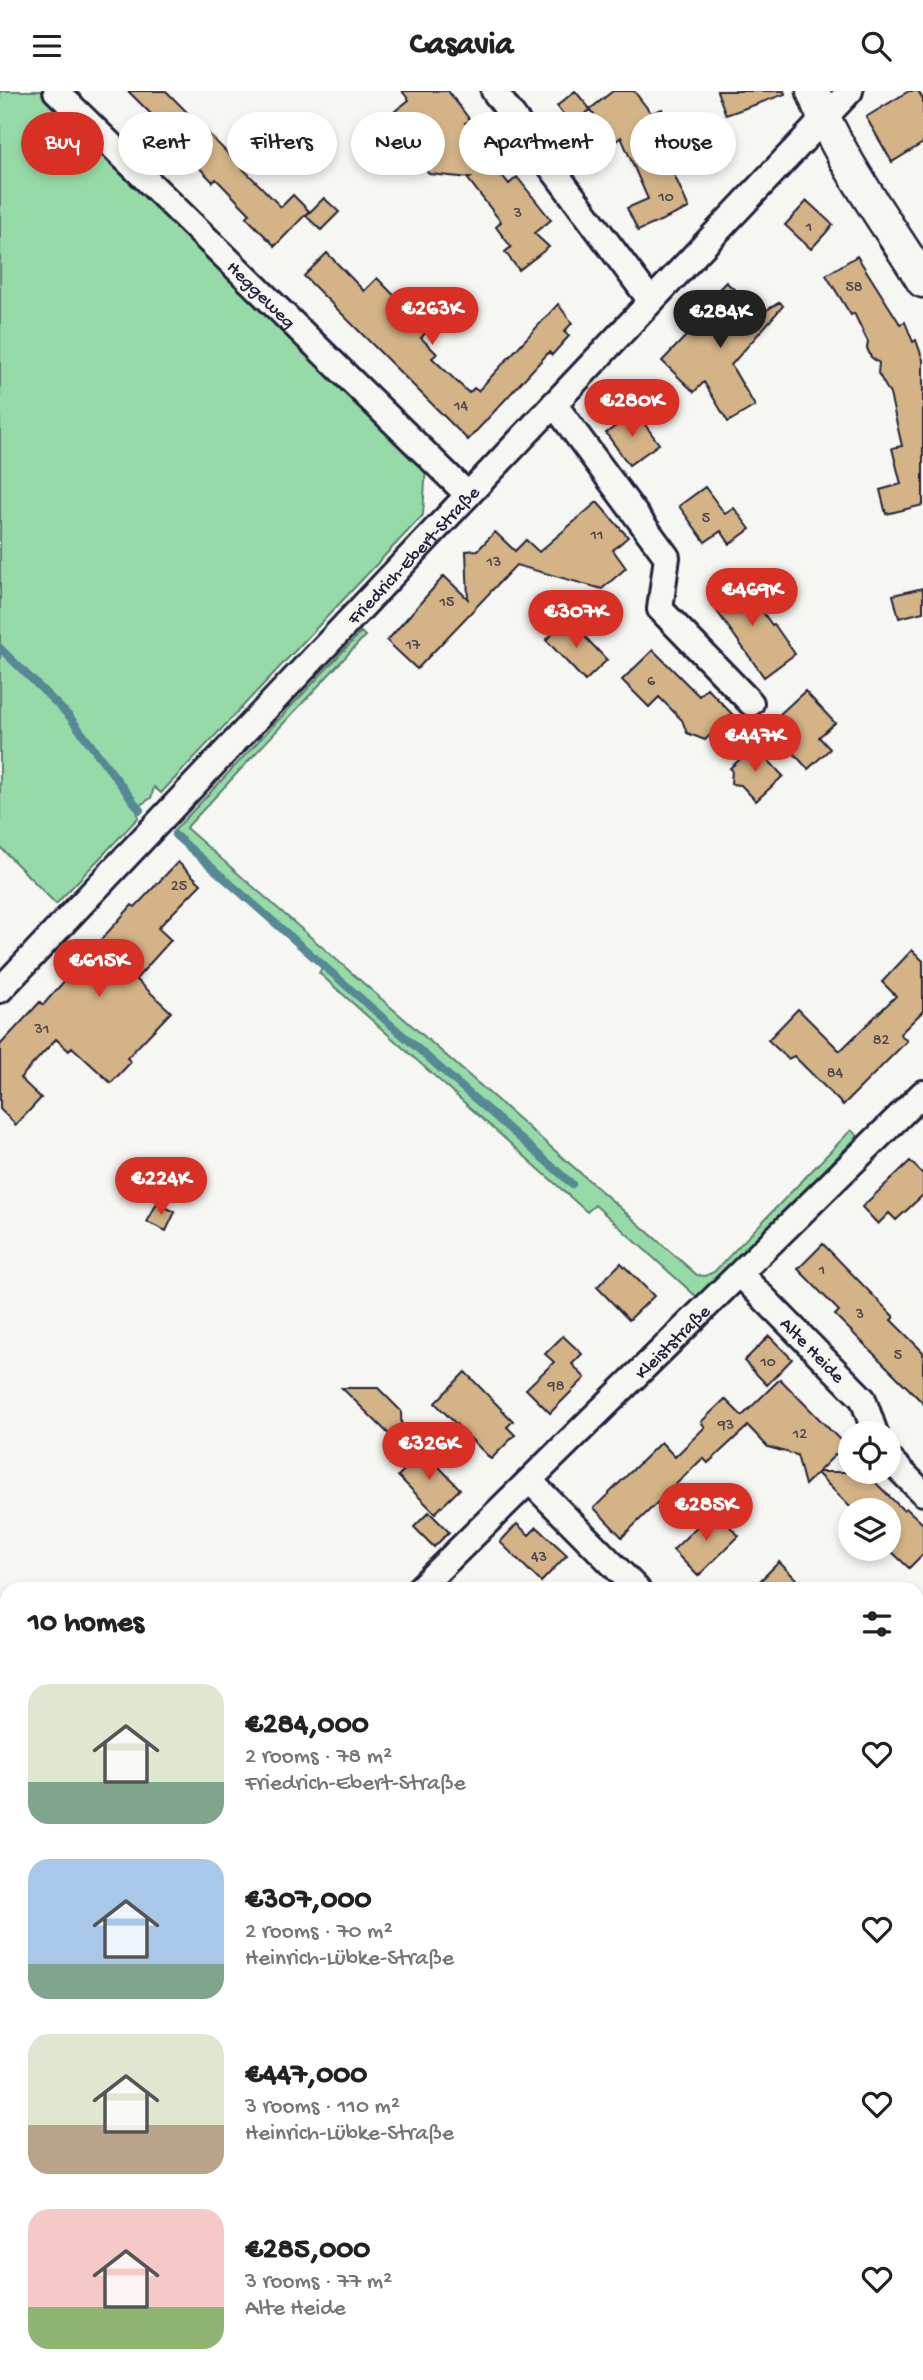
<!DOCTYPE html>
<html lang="en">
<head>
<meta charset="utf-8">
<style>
  :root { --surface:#fff; --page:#f2f2f2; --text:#222; --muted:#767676; --accent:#d93025 }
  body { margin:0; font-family:"Gochi Hand",sans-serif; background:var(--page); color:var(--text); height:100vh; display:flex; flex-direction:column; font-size:26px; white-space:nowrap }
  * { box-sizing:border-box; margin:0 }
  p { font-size:23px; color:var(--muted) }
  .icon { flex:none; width:38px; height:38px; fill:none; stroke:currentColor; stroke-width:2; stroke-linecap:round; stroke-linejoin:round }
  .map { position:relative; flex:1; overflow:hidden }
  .panel { position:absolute; left:0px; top:1491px; width:924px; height:798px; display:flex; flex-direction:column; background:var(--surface); border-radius:21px 21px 0 0; box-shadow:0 4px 10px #0003 }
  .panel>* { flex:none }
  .banner { position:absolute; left:21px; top:21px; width:882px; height:63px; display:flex; gap:14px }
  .tools { position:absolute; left:838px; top:1330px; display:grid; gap:14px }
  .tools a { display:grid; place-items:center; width:63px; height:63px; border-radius:50%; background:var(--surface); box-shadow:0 4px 10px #0003; font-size:35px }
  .price { position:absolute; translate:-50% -60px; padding:0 16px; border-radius:24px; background:var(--accent); color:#fff; font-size:23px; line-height:46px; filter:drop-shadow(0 2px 4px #0008) }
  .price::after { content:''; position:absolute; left:50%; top:42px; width:21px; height:16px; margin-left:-10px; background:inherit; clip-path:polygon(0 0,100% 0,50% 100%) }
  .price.current { background:#222; color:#fff }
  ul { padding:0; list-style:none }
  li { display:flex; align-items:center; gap:21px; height:175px; padding:0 28px }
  li span { display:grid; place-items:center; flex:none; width:196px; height:140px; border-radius:21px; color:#555 }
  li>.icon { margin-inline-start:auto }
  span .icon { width:84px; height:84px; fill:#fffc; stroke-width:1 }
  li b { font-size:30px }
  h2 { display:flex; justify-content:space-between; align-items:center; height:84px; padding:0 28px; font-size:30px }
  .chip { padding:0 24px; border-radius:32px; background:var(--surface); box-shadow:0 4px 10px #0003; font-size:24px; line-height:63px }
  .chip.current { background:var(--accent); color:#fff }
  header { display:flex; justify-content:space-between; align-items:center; height:91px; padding:0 28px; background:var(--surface); font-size:32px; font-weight:800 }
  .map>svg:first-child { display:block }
  .built { fill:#ece2d2 }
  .green { fill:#96dba7; stroke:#5c7e71; stroke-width:2 }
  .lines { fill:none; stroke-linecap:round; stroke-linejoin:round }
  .stream { stroke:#578896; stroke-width:8 }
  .building { fill:#d4b487; stroke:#22223b; stroke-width:2 }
  .minor-casing { stroke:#22223b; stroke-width:30 }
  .tertiary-casing { stroke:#22223b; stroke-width:37 }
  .minor { stroke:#f6f6f2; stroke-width:24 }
  .tertiary { stroke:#f6f6f2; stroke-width:32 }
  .labels { text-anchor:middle; stroke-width:5; stroke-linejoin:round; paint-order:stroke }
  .number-label { font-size:16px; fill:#4e464e }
  .street-label { font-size:19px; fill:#22223b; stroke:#f6f6f2 }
</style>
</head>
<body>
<header><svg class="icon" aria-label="menu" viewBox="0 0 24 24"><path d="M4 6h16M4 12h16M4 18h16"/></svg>Casavia<svg class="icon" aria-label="search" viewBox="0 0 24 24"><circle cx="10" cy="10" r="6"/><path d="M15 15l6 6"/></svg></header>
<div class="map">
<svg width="923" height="2289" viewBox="0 0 923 2289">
  <rect width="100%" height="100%" fill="#f6f6f2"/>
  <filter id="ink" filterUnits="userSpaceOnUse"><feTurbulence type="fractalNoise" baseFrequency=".0143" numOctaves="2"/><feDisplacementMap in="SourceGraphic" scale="14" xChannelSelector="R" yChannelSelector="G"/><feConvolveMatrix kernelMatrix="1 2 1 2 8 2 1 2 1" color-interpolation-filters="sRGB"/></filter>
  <g filter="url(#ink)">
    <path class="built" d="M542,2282H589L596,2289H535Z"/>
    <path class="green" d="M0,0H48L426,374L423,424L161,702L154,696L151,707L137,716L138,727L56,813L0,756Z
      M361,541L365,545L186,737L697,1184L705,1185L714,1181L851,1039L858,1045L698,1207L595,1114L587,1121L319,882L322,877L172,742Z
      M917,1946L923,1952V2067L917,2061Z"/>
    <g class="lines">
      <path class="stream" d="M0,557L69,625L140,719
        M175,744L572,1093
        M0,2229L7,2233
        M89,2282L100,2289"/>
    </g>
    <path class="building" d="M128,0H166L281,116L293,104L309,120L275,155L246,126L250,123L216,88L213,91L185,62L187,59Z
      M402,0H448L470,29L465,32L479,49L476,51L509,93L517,86L551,129L534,142L549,156L519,179L505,161L511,156L496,136L501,131L468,88L470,87L429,83L419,70L421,54L395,20L409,9Z
      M575,0L590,18L613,0H634L651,22L662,18L675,48L661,54L689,117L638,140L627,117L648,108L621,46L615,51L590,19L571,33L557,15Z
      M717,0H784L785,3L726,24Z
      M909,0H918L923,8V52L892,71L866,26Z
      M324,107L339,121L321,139L306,125Z
      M807,110L833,134L811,158L785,134Z
      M327,162L364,200L377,187L428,239L421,247L437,263L432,267L469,302L474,297L478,300L558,213L572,232L564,241L569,245L552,264L549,261L468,349L304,185Z
      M857,165L900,233L905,231L913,251L916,249L923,269V414L886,423L880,399L901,393L892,357L902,355L890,303L878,282L879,272L871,266L867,257L868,251L854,222L851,224L826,184Z
      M726,191L756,218L742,234L780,211L783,215L731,274L755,315L728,331L704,291L694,301L662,270L709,221L703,215Z
      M636,321L659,353L629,374L606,342Z
      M705,396L725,423L734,417L750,438L730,453L721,440L705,451L679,415Z
      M597,411L628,446L613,459L626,477L602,498L516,474L417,578L387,550L444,485L468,508L466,460L478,459L495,441L515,460L526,449L539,461Z
      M739,488L772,534L774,533L795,563L764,586L709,509Z
      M923,497V521L899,527L893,504Z
      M568,528L607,569L585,590L546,549Z
      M653,559L699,605L707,597L732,623L705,649L687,642L682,629L659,606L649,616L622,589Z
      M805,600L835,632L819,646L830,658L808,678L788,656L800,645L780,623Z
      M755,655L783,685L756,710L741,694L731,693L732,679L730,677Z
      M178,771L201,793L158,837L171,849L136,888L171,921L127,967L131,971L111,992L72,956L69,960L56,948L20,987L41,1007L16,1034L0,1018V954L40,911L43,914L132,814L135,816Z
      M912,859L923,870V920L900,943L907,950L843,1014L794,965L788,968L768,949L798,918L840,960L896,905L882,891Z
      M910,1070L923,1083V1104L896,1129L889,1122L878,1133L862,1116Z
      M157,1112L175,1121L166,1140L147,1131Z
      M823,1153L894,1226L891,1229L923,1261V1312L835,1224L839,1220L798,1178Z
      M621,1172L654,1205L629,1229L597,1196Z
      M563,1245L582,1263L572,1273L585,1287L550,1322L526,1298L554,1271L545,1263Z
      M769,1245L792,1268L767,1294L744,1270Z
      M465,1281L513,1330L507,1336L515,1344L491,1368L435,1312Z
      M780,1288L845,1354L818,1381H865L903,1419L906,1417L923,1433V1463L909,1477L889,1458V1419H853L817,1382L805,1394L797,1364L768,1356L748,1335L708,1372L703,1367L622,1446L594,1417L661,1351L675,1366L705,1336L701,1331L725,1308L742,1325Z
      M342,1297H378L401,1320L402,1356Z
      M424,1360L460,1398L435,1422L398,1385Z
      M714,1419L739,1445L698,1485L673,1459Z
      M429,1421L449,1441L434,1456L414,1436Z
      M517,1433L529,1444L537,1436L567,1464L541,1491L500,1451Z
      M779,1471L806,1498H752Z"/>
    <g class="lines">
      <g class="minor-casing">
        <g id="minor">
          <path id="s1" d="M56,0L468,404"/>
          <path d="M494,0L651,210"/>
          <path d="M554,313L667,466L660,518L751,612"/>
          <path id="s2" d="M0,899L850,0"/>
          <path id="s3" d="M740,1183L863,1308L875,1342"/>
          <path d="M889,1368L923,1402"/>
          <path d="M530,1390L637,1498"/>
          <path id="s4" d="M419,1498L923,1002"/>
          <path d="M917,1667L923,1661"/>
        </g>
      </g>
      <g class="tertiary-casing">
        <path id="tertiary" d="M813,0C837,66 886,130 923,190
          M917,2236L923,2229
          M865,2289L871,2282"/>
      </g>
      <use href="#minor" class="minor"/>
      <use href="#tertiary" class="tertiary"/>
    </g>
  </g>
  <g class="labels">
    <g class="number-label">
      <text x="666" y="110">10</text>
      <text x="518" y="126">3</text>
      <text x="809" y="140">1</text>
      <text x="854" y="200">58</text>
      <text x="461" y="319">14</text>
      <text x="706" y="431">5</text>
      <text x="597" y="448">11</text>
      <text x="494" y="475">13</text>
      <text x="447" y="515">15</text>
      <text x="413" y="558">17</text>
      <text x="651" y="594">6</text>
      <text x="179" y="799">25</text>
      <text x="42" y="942">31</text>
      <text x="881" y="953">82</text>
      <text x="835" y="986">84</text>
      <text x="822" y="1183">1</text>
      <text x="860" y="1227">3</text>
      <text x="898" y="1268">5</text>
      <text x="768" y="1275">10</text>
      <text x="556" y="1299">98</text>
      <text x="726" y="1338">93</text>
      <text x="800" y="1347">12</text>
      <text x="539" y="1470">43</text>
    </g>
    <g class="street-label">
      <text dy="7" stroke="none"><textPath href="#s1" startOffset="289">Heggeweg</textPath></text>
      <text dy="7" stroke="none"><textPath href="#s2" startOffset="600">Friedrich-Ebert-Straße</textPath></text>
      <text dy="7" stroke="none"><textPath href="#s4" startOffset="354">Kleiststraße</textPath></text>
      <text dy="7" stroke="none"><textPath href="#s3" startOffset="105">Alte Heide</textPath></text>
    </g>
  </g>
</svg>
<div class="tools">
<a><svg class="icon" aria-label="locate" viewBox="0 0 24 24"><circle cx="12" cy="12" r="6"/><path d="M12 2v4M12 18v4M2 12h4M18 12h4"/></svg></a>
<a><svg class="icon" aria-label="layers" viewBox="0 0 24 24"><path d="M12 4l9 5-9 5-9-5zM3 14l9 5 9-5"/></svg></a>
</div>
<b class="price" style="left:432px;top:256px">€263K</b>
<b class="price current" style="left:720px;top:259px">€284K</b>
<b class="price" style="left:632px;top:348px">€280K</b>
<b class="price" style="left:752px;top:537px">€469K</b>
<b class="price" style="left:576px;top:559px">€307K</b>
<b class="price" style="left:755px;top:683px">€447K</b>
<b class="price" style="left:99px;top:908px">€615K</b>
<b class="price" style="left:161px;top:1126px">€224K</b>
<b class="price" style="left:429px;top:1391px">€326K</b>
<b class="price" style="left:706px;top:1452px">€285K</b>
<div class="banner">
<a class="chip current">Buy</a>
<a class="chip">Rent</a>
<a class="chip">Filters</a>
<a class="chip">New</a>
<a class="chip">Apartment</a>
<a class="chip">House</a>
</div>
<section class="panel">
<h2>10 homes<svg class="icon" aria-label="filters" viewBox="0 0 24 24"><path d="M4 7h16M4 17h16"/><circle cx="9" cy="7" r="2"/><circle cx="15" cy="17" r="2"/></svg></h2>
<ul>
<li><span style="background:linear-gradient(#dfe7d0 70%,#7fa58c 0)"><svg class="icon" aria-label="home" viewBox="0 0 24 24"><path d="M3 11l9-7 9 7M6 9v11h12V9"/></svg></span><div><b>€284,000</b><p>2 rooms · 78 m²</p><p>Friedrich-Ebert-Straße</p></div><svg class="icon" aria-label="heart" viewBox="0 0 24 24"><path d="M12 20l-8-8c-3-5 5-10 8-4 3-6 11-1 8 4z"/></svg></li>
<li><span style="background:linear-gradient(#a9c7e8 75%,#7fa58c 0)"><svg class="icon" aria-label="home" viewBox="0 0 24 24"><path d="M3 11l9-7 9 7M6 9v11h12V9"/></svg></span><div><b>€307,000</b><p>2 rooms · 70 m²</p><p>Heinrich-Lübke-Straße</p></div><svg class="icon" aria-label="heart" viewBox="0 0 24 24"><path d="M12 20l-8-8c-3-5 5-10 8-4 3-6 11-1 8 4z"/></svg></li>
<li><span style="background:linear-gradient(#dfe7d0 65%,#b9a48a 0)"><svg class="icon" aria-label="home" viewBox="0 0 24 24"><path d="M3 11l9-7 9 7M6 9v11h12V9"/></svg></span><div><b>€447,000</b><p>3 rooms · 110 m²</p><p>Heinrich-Lübke-Straße</p></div><svg class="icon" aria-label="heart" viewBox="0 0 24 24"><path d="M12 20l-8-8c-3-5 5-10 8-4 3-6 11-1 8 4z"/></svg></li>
<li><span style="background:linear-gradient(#f6c9c9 70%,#8fb573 0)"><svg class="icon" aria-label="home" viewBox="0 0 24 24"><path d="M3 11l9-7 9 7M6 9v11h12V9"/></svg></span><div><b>€285,000</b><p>3 rooms · 77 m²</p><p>Alte Heide</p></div><svg class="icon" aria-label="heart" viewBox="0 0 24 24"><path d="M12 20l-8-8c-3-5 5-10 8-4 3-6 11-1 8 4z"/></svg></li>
</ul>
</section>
</div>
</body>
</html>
